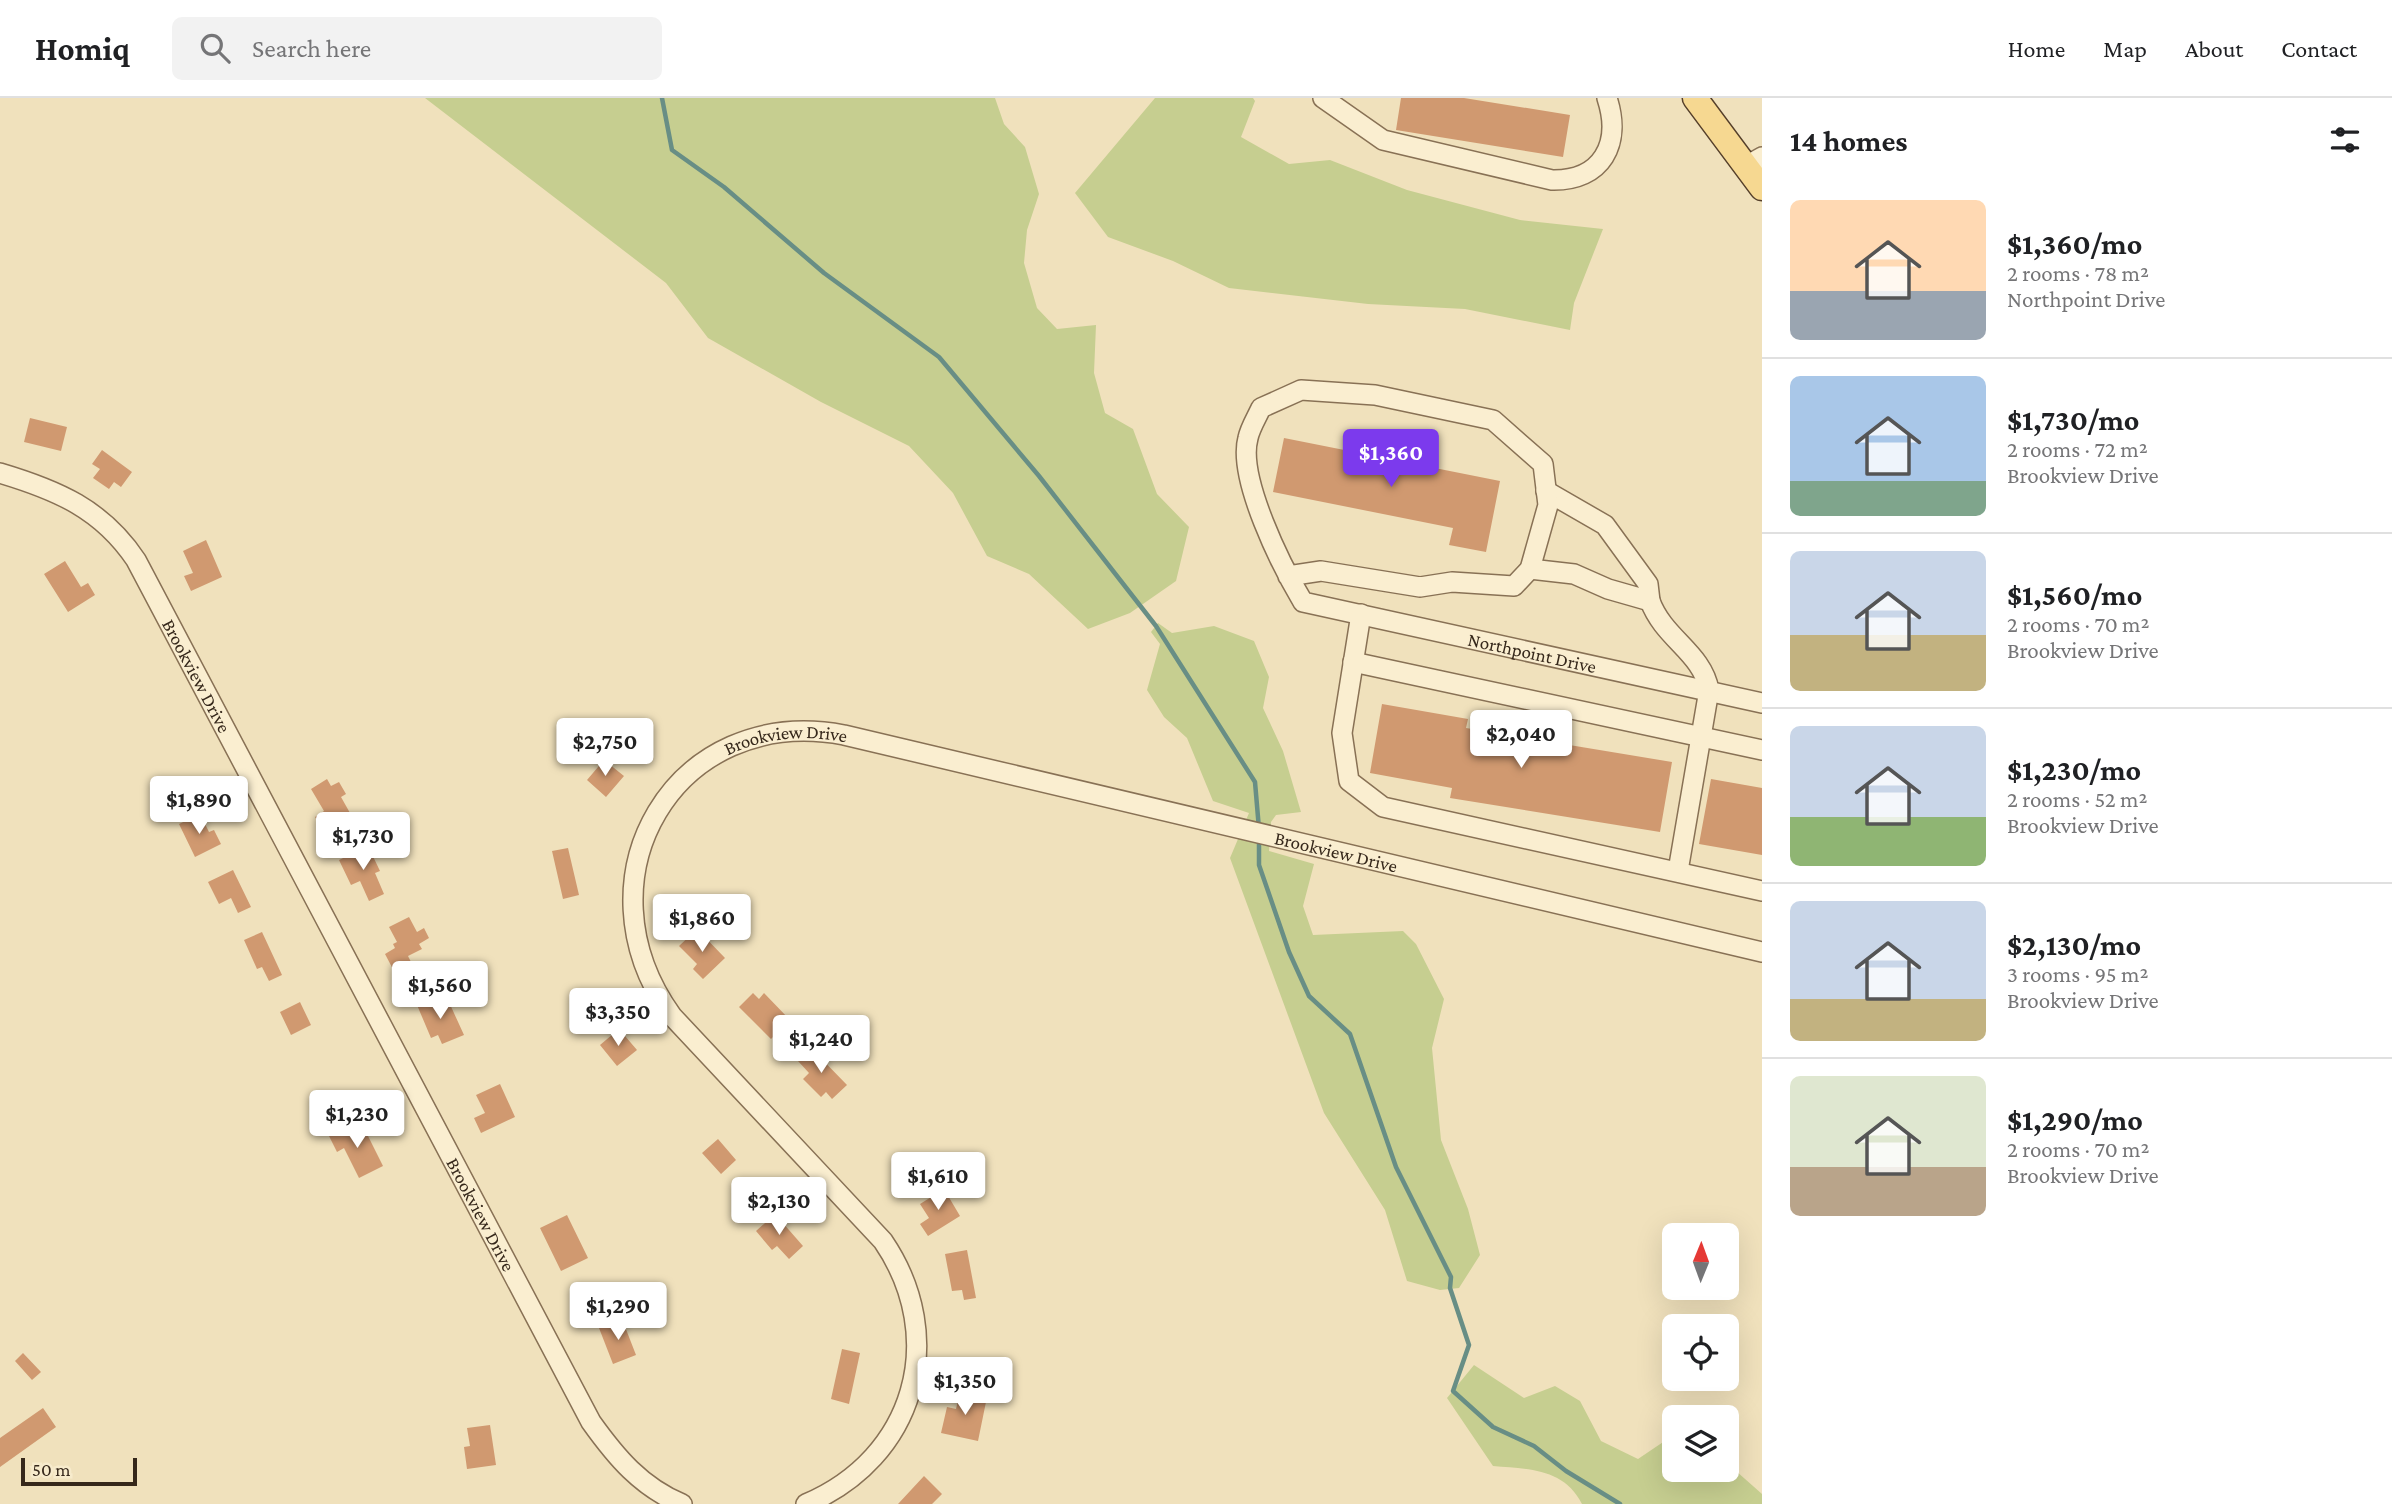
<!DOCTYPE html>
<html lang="en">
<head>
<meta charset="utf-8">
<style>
  :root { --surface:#fff; --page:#f2f2f2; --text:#202124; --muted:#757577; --line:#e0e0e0; --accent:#7c3aed }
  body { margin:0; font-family:"Crimson Pro",serif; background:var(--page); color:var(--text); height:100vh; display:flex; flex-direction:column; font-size:26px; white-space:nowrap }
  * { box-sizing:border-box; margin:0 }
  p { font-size:23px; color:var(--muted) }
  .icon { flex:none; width:38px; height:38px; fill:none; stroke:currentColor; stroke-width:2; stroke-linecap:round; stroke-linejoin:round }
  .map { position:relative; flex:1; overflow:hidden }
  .sheet { display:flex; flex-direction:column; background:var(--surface); width:630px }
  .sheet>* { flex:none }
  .needle { width:46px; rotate:1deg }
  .controls { position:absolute; left:1662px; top:1125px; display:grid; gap:14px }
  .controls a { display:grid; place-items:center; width:77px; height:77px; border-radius:10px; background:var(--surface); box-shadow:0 7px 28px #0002; font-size:35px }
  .scale { position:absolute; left:21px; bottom:18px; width:116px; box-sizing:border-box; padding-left:7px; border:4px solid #36281b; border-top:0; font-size:19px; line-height:24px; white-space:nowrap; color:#36281b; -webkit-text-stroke:5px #f7ebcc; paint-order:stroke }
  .price { position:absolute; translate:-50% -60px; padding:0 16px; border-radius:7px; background:#fff; color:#222; font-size:23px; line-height:46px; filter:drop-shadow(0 2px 4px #0008) }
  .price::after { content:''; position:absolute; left:50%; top:42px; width:21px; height:16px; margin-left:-10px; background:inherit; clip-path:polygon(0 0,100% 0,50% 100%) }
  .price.selected { background:var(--accent); color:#fff }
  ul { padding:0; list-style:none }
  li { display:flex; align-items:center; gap:21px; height:175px; padding:0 28px }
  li+li { border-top:2px solid var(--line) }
  li span { display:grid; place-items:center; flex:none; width:196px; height:140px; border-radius:10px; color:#555 }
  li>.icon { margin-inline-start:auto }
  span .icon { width:84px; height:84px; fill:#fffc; stroke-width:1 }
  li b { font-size:30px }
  h2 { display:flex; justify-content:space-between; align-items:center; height:84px; padding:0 28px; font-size:30px }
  header { display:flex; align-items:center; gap:42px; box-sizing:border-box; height:98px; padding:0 35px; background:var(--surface); border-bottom:2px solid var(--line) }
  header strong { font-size:33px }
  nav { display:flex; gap:38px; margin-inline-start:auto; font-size:24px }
  .search { width:490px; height:63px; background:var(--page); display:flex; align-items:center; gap:18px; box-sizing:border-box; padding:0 24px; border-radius:10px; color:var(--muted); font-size:26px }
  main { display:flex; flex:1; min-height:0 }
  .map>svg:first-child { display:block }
  .green { fill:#c6ce90 }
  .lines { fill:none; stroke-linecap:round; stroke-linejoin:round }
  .stream { stroke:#688e85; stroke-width:4.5 }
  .building { fill:#d09970 }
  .minor-casing { stroke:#887155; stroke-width:22 }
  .major-casing { stroke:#553f2a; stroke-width:27 }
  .minor { stroke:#faeed0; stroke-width:19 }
  .major { stroke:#f6d891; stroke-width:24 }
  .labels { text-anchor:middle; stroke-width:7; stroke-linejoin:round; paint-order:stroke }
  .street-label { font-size:19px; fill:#36281b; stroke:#f7ebcc }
</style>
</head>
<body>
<header>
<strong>Homiq</strong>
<div class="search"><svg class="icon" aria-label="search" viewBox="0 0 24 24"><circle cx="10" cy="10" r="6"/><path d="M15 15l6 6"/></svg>Search here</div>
<nav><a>Home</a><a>Map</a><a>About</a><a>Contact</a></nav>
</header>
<main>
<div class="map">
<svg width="1762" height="1406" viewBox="0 0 1762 1406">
  <rect width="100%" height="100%" fill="#f0e1bc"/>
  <path class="green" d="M425,0H995L1004,26L1025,49L1039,96L1027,132L1024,165L1037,210L1057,231L1096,227L1094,275L1105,315L1133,331L1157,396L1189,429L1176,483L1130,515L1088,531L1029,476L987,458L953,395L909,348L821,304L708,240L666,185Z
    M1155,0H1253L1255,3L1241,39L1289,66L1330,62L1407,92L1520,122L1603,131L1574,205L1570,232L1465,211L1368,206L1229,190L1173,163L1108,139L1075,95Z
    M1158,525L1172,535L1214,528L1254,543L1269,579L1263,610L1283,653L1301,714L1276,717L1271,724L1269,753L1314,766L1303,808L1313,837L1403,833L1416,846L1444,901L1432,950L1441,1042L1468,1111L1480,1157L1459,1190L1440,1192L1407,1183L1385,1112L1324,1015L1230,760L1249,715L1213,703L1187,640L1164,619L1147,592L1160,546L1151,534Z
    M1474,1267L1524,1300L1555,1288L1580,1303L1601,1343L1638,1361L1675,1336V1372H1727V1365L1762,1396V1406H1582C1564,1370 1528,1371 1493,1368L1447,1300Z"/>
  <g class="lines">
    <path class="stream" d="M662,0L672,52L724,89L824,175L939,259L1039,378L1156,528L1255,684L1259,731
      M1259,740V767L1289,854L1309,898L1350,936L1396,1069L1451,1179L1450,1190L1469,1247L1453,1293L1493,1329L1534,1348L1566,1373L1620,1406"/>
  </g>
  <path class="building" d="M1401,0H1464L1570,17L1563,59L1396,32Z
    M30,320L67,329L61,353L24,344Z
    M1284,340L1500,383L1486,454L1449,447L1453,430L1273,394Z
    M102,352L132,374L121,389L114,384L109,391L93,380L100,371L92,366Z
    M206,442L222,479L191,493L184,478L193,475L183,453Z
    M65,463L81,489L88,485L95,497L68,514L44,476Z
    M1382,606L1468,621L1466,630L1672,664L1660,734L1450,700L1452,690L1370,675Z
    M604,662L624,678L606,699L587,682Z
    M327,681L331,688L339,684L346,696L341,699L350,715L322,731L315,719L324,713L311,691Z
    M1711,681L1762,690V757L1699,746Z
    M200,716L209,734L214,732L221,746L195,759L179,726Z
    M368,748L380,773L375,775L384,796L369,803L360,783L351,787L339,762Z
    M568,750L579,797L563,801L552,753Z
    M233,772L251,809L238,815L231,800L219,806L208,784Z
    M409,819L417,834L424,830L429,840L419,846L422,851L408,858L412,866L395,875L385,856L395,850L393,846L397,844L389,829Z
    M697,831L725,860L703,881L693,871L697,866L679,848Z
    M262,834L282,877L269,883L262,869L257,871L244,842Z
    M753,895L759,901L764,895L790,922L771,941L739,909Z
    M432,900L436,907L448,902L464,937L442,946L438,937L431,940L417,907Z
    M300,904L311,927L291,937L280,914Z
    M619,931L637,952L617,968L600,947Z
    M811,950L847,987L832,1001L826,994L821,999L803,981L809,975L798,963Z
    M500,986L515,1019L481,1035L474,1020L485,1015L476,997Z
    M351,1025L358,1038L366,1034L383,1068L359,1080L344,1050L337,1054L328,1036Z
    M718,1041L736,1062L721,1076L702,1055Z
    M944,1091L960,1118L928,1138L920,1126L929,1120L920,1106Z
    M775,1116L803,1148L789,1161L777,1148L772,1152L756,1133Z
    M567,1117L588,1160L561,1173L540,1130Z
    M967,1152L976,1200L964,1202L962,1192L952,1193L945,1156Z
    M622,1221L636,1257L613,1266L599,1230Z
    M842,1251L860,1255L849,1306L831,1301Z
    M23,1255L41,1274L32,1282L15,1263Z
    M960,1294L987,1299L978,1343L941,1335L947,1309L956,1311Z
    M43,1310L56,1329L0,1369V1340Z
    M490,1327L496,1367L467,1371L464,1349L470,1348L467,1330Z
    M924,1378L942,1396L932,1406H898Z"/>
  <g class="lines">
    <g class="minor-casing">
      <g id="minor">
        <path d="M1323,0L1383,42L1552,82C1602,83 1622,46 1607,0"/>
        <path d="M1746,68L1762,59"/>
        <path id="s1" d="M0,375C57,392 102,411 136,462L591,1324C616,1359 641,1389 682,1406"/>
        <path d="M1530,471L1574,476L1608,491L1650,503L1648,486L1605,427L1546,393"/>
        <path id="s2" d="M1288,478L1321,473L1420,489L1452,484L1514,488L1530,471L1548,407L1543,366L1493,322L1375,297L1301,292L1261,310C1257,319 1250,330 1248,340C1237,380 1282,469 1303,504L1762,605"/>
        <path d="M1650,503C1664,541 1702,554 1709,592L1678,773"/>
        <path d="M1361,516L1342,635L1349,683L1383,709L1762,793"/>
        <path d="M1353,564L1762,652"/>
        <path id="s3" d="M806,1406C915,1360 949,1240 883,1143L672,918C573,781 674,605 844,637L1762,854"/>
      </g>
    </g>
    <g class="major-casing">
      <path id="major" d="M1695,0L1762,90"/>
    </g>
    <use href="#minor" class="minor"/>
    <use href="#major" class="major"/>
  </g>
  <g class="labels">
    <g class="street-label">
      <text dy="7" stroke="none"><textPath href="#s2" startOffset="1108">Northpoint Drive</textPath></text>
      <text dy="7" stroke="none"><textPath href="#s1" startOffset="296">Brookview Drive</textPath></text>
      <text dy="7" stroke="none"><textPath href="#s3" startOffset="998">Brookview Drive</textPath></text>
      <text dy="7" stroke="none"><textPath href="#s3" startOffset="1563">Brookview Drive</textPath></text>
      <text dy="7" stroke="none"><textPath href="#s1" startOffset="905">Brookview Drive</textPath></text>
    </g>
  </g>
</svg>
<div class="controls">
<a><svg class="needle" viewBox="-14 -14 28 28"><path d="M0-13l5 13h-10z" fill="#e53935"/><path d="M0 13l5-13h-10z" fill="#757577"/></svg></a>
<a><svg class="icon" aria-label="locate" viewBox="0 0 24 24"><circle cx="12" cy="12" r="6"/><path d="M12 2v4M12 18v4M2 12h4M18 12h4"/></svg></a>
<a><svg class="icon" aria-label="layers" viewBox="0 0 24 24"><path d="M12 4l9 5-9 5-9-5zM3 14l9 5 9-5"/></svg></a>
</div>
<div class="scale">50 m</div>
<b class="price selected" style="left:1391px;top:391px">$1,360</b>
<b class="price" style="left:1521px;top:672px">$2,040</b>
<b class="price" style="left:605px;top:680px">$2,750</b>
<b class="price" style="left:199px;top:738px">$1,890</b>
<b class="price" style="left:363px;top:774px">$1,730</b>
<b class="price" style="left:702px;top:856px">$1,860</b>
<b class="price" style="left:440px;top:923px">$1,560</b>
<b class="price" style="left:618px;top:950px">$3,350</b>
<b class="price" style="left:821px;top:977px">$1,240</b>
<b class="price" style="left:357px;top:1052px">$1,230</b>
<b class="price" style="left:938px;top:1114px">$1,610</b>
<b class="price" style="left:779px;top:1139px">$2,130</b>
<b class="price" style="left:618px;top:1244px">$1,290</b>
<b class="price" style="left:965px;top:1319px">$1,350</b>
</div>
<section class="sheet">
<h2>14 homes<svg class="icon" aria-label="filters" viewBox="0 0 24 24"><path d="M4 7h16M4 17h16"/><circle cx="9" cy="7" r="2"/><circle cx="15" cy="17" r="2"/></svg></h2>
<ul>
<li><span style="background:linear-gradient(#ffd9b3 65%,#9aa5b1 0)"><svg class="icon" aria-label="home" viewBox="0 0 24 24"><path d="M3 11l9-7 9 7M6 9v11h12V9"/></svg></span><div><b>$1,360/mo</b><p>2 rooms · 78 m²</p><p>Northpoint Drive</p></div></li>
<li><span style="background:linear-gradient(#a9c7e8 75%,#7fa58c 0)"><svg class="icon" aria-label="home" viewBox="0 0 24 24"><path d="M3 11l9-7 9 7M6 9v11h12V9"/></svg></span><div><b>$1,730/mo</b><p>2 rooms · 72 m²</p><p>Brookview Drive</p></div></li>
<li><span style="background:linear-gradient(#c9d6e8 60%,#c2b280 0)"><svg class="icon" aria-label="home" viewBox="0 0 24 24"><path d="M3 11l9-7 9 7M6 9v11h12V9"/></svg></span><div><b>$1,560/mo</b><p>2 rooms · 70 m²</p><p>Brookview Drive</p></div></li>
<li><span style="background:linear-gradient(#c9d6e8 65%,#8fb573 0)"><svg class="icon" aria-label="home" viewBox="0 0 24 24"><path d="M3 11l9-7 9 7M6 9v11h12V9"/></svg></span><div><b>$1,230/mo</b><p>2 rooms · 52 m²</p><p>Brookview Drive</p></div></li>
<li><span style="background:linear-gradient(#c9d6e8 70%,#c2b280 0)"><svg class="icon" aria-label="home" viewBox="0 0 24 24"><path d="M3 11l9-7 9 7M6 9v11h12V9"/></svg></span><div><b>$2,130/mo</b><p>3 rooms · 95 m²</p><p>Brookview Drive</p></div></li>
<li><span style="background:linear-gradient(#dfe7d0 65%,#b9a48a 0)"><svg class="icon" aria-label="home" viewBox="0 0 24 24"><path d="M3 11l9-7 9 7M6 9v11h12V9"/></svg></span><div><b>$1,290/mo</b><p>2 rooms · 70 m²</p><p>Brookview Drive</p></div></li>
</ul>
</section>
</main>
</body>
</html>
